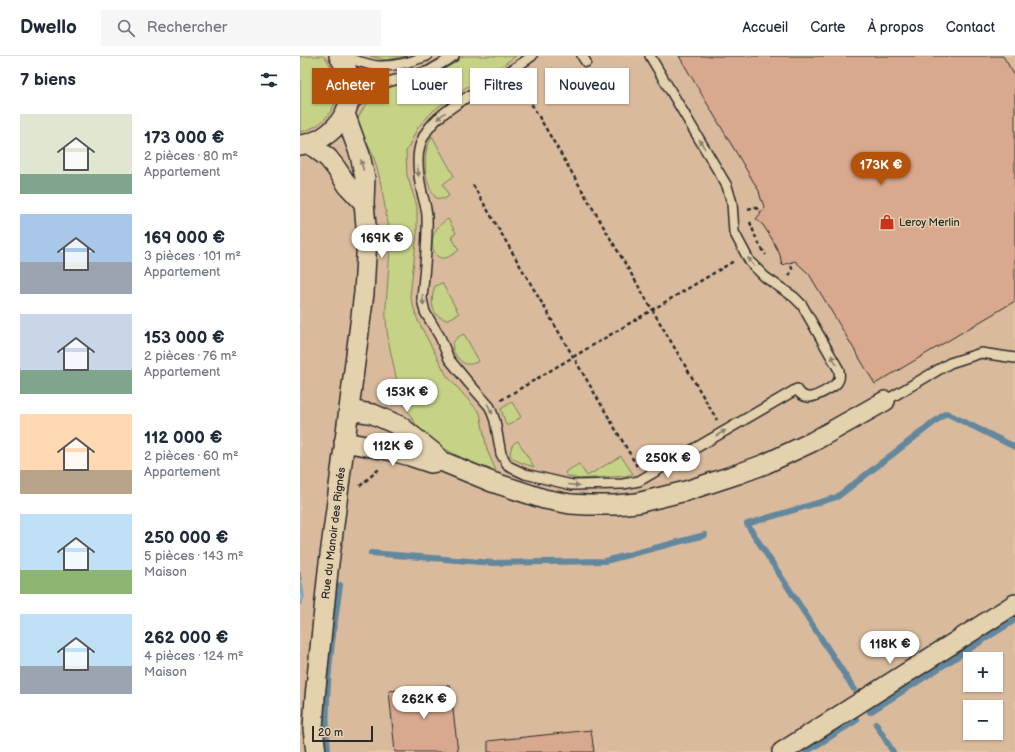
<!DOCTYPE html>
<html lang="fr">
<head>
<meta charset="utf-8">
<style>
  :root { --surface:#fff; --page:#f6f6f7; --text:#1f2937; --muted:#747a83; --line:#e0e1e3; --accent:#b45309 }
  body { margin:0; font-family:"Balsamiq Sans",sans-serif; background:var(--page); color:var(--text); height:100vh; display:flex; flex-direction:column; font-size:15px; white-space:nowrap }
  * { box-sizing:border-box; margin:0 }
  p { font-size:13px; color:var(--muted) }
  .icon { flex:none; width:22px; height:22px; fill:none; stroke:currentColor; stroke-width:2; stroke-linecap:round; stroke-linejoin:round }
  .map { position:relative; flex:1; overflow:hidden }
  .drawer { display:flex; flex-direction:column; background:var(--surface); width:300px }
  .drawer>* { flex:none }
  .banner { position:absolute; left:12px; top:12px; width:380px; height:36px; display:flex; gap:8px }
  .controls { position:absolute; left:663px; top:596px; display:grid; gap:8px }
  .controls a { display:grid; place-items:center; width:40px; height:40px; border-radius:0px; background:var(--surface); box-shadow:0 1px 3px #0004; font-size:20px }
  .scale { position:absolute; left:12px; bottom:10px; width:61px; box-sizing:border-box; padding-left:4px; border:2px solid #2b2b2b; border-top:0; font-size:11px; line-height:14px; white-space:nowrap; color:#2b2b2b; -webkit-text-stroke:3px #e4d1ae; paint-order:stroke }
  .price { position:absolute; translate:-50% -34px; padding:0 9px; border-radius:14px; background:#fff; color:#222; font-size:13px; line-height:26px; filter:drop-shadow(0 1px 2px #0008) }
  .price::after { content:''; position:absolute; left:50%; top:24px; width:12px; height:9px; margin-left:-6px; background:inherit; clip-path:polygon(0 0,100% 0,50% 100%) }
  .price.on { background:var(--accent); color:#fff }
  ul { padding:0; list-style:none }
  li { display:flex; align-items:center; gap:12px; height:100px; padding:0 20px }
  li span { display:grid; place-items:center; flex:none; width:112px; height:80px; border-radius:0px; color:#555 }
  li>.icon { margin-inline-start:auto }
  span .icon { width:48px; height:48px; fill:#fffc; stroke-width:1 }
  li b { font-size:17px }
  h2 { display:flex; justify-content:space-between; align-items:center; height:48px; padding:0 20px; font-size:17px }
  .chip { padding:0 14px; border-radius:0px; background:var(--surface); box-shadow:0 1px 3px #0004; font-size:14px; line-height:36px }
  .chip.on { background:var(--accent); color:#fff }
  header { display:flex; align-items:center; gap:24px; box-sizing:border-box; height:56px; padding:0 20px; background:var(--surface); border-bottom:1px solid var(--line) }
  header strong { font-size:19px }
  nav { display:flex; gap:22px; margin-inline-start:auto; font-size:14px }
  .search { width:280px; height:36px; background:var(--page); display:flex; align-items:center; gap:10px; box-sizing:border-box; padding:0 14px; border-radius:0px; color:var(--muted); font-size:15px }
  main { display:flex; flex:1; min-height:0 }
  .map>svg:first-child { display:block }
  .built { fill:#d9ba9c; fill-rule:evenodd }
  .green { fill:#c6d286; stroke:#787e58 }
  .water { fill:#8ac6ea; stroke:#64889e }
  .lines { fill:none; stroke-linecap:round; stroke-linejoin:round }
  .stream { stroke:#64889e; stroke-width:6 }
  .building { fill:#d9a98f; stroke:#2b2b2b }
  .lane-casing { stroke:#2b2b2b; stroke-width:12 }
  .street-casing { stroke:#2b2b2b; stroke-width:22 }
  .path { stroke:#2b2b2b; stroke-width:2.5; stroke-dasharray:4 3; stroke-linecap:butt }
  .lane { stroke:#e4d1ae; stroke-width:9 }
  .street { stroke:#e4d1ae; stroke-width:19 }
  .oneway { fill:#887e6c }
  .labels { text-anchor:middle; stroke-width:3; stroke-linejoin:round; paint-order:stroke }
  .poi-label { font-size:11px; fill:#2b2b2b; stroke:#e4d1ae; text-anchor:start }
  .street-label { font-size:11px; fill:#2b2b2b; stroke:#e4d1ae }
</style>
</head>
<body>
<header>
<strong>Dwello</strong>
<div class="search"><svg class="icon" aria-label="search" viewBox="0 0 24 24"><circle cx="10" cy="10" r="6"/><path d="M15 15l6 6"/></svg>Rechercher</div>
<nav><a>Accueil</a><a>Carte</a><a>À propos</a><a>Contact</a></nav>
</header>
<main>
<section class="drawer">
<h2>7 biens<svg class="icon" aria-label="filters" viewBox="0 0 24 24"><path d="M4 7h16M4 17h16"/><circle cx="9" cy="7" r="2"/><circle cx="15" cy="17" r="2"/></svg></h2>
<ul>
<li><span style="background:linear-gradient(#dfe7d0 75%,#7fa58c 0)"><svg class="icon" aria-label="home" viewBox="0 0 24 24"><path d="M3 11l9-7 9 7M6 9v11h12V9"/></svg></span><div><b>173 000 €</b><p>2 pièces · 80 m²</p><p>Appartement</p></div></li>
<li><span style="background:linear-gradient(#a9c7e8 60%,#9aa5b1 0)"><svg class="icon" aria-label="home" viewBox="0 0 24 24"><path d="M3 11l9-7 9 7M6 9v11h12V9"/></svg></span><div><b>169 000 €</b><p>3 pièces · 101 m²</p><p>Appartement</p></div></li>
<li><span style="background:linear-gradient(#c9d6e8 70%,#7fa58c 0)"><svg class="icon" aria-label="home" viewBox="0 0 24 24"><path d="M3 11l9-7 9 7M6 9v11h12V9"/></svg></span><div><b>153 000 €</b><p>2 pièces · 76 m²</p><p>Appartement</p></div></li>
<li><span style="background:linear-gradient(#ffd9b3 70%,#b9a48a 0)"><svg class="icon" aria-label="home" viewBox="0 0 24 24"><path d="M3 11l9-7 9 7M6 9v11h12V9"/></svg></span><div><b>112 000 €</b><p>2 pièces · 60 m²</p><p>Appartement</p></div></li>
<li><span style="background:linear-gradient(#bfe0f5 70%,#8fb573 0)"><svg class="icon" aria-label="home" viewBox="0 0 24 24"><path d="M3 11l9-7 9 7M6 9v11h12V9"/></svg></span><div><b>250 000 €</b><p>5 pièces · 143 m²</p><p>Maison</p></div></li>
<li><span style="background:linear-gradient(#bfe0f5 65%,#9aa5b1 0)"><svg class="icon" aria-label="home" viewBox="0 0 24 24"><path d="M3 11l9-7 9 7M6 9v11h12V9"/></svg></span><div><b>262 000 €</b><p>4 pièces · 124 m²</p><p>Maison</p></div></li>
</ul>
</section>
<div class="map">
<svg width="715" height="696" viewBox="0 0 715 696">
  <rect width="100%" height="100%" fill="#e3caa9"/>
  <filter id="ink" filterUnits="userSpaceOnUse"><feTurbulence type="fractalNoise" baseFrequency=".025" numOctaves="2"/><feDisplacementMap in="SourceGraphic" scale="8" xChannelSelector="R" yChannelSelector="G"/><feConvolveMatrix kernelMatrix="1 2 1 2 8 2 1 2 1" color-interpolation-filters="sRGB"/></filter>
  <g filter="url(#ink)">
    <path class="built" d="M0,0H715V696H0ZM670,603H696V629H670ZM670,651H696V677H670Z"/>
    <path class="green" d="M0,0C6,0 16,0 22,0C26,1 28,6 30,9C48,36 31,70 0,76Z
      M70,0H106L86,4Z
      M163,0H216L197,13L165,32L134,54L118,71L106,96L107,119L117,150V177L110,240L118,265L147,320L180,357L187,394L196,415C170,407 128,389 113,364C102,347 97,326 93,307C89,289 85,269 86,250C87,231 89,212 90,193C90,186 91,179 89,172C83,145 81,115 69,90C65,81 54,71 59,60C67,43 85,31 103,27C110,25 118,25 124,22C138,17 152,10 163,0Z
      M132,80L154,120L143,128L149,140L144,143L136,142C126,130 124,111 126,96C127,91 130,85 132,80Z
      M148,163L156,177L151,180L159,194C155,197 150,201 145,202C134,204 131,189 133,181C135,173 141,167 148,163Z
      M142,227L159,258L146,264C143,262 139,261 137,259C130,252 132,238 135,230Z
      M164,278L179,305C167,311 162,308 155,298C149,288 155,282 164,278Z
      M212,346L221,361L209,369H206L201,353Z
      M218,385L234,411C225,408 216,406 210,399C211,392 211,388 218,385Z
      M321,400L333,418L324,420L279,423L267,420L265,416L279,408L287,420Z"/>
    <path class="water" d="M0,516L4,541L0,549Z"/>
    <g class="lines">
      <path class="stream" d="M71,497L193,507L305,505L405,479
        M554,633L447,468L537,441L646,357L715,391
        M570,656L715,564
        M576,668L593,696
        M28,696C23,640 32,584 40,529
        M506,696L557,664"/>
    </g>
    <path class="building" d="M379,0H703L715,20V245L575,328L509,218L495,205L482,209L480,199L472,183L463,169L456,163L465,152L461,143L459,135Z
      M150,629L158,696H95L89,635Z
      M291,674L294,696H188V685Z"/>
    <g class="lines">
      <g class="lane-casing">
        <path id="lane" d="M232,0C204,21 171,36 143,58C114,81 115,104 122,137C124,145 127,153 127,161C128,188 124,216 122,243L125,256L140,281L149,303L167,325L190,351L195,365L201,398L208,410L225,418L272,429L323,428L339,425L497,333C505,347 516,340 527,334C532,331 537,329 539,323C540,321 539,317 539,314L502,249L494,241L465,221L450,206L434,176L432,147L427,130L350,0
          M282,0L286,6
          M41,1C52,3 68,9 78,10C95,11 112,5 127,0
          M49,51L80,28L129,15L154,0
          M585,345L650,307L681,297L715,302"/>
      </g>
      <g class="street-casing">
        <path id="street" d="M10,88L28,102L36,112L48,130L64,147
          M0,89C34,85 59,50 48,17C46,11 42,5 39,0
          M49,354L73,358L100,370L134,397L141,405L192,426L244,443L270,448L288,449H315L337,447L386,435L438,418L465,408L512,386L585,345
          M44,386L88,394L110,400L131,407L141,405
          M16,696L13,673L15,641L28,515L64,237L67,181L64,147L65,122L60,99L45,58
          M482,696L715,548"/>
      </g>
      <path class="path" d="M228,42L417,364
        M173,129L337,410
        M448,153L455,151L461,156
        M450,166L456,182
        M458,186L466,199
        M489,220L492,213L491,206
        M201,344L434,205
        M60,430L79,413"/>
      <use href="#lane" class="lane"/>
      <use href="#street" class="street"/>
    </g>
    <defs><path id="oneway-solid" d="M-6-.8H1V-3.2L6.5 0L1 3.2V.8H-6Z"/></defs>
    <g class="oneway">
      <use href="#oneway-solid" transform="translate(141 60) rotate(139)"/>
      <use href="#oneway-solid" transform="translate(402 88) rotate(-121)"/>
      <use href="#oneway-solid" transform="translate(62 109) rotate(-105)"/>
      <use href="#oneway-solid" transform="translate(118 115) rotate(83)"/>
      <use href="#oneway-solid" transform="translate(451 206) rotate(-127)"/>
      <use href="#oneway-solid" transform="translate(123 244) rotate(84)"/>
      <use href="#oneway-solid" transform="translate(534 304) rotate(-120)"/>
      <use href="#oneway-solid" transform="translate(190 353) rotate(62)"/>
      <use href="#oneway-solid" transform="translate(421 377) rotate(-30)"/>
      <use href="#oneway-solid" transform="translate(274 429) rotate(5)"/>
    </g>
  </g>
  <defs>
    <g id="shop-bare" transform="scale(1.2)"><path d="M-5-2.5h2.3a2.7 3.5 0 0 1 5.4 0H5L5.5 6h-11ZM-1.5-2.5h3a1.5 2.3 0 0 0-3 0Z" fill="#c8321e" stroke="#e4d1ae" stroke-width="2.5" paint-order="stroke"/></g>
  </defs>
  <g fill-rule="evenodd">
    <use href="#shop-bare" x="587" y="166"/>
  </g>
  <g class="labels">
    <g class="poi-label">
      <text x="599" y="170">Leroy Merlin</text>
    </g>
    <g class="street-label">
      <text transform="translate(33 477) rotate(-83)" y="4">Rue du Manoir des Rignés</text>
    </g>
  </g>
</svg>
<div class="controls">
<a>+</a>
<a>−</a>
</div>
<div class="scale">20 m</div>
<b class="price on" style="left:581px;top:130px">173K €</b>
<b class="price" style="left:82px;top:203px">169K €</b>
<b class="price" style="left:107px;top:357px">153K €</b>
<b class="price" style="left:93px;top:411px">112K €</b>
<b class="price" style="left:368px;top:423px">250K €</b>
<b class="price" style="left:590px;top:609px">118K €</b>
<b class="price" style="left:124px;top:664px">262K €</b>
<div class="banner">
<a class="chip on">Acheter</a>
<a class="chip">Louer</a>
<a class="chip">Filtres</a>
<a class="chip">Nouveau</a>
</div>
</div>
</main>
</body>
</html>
